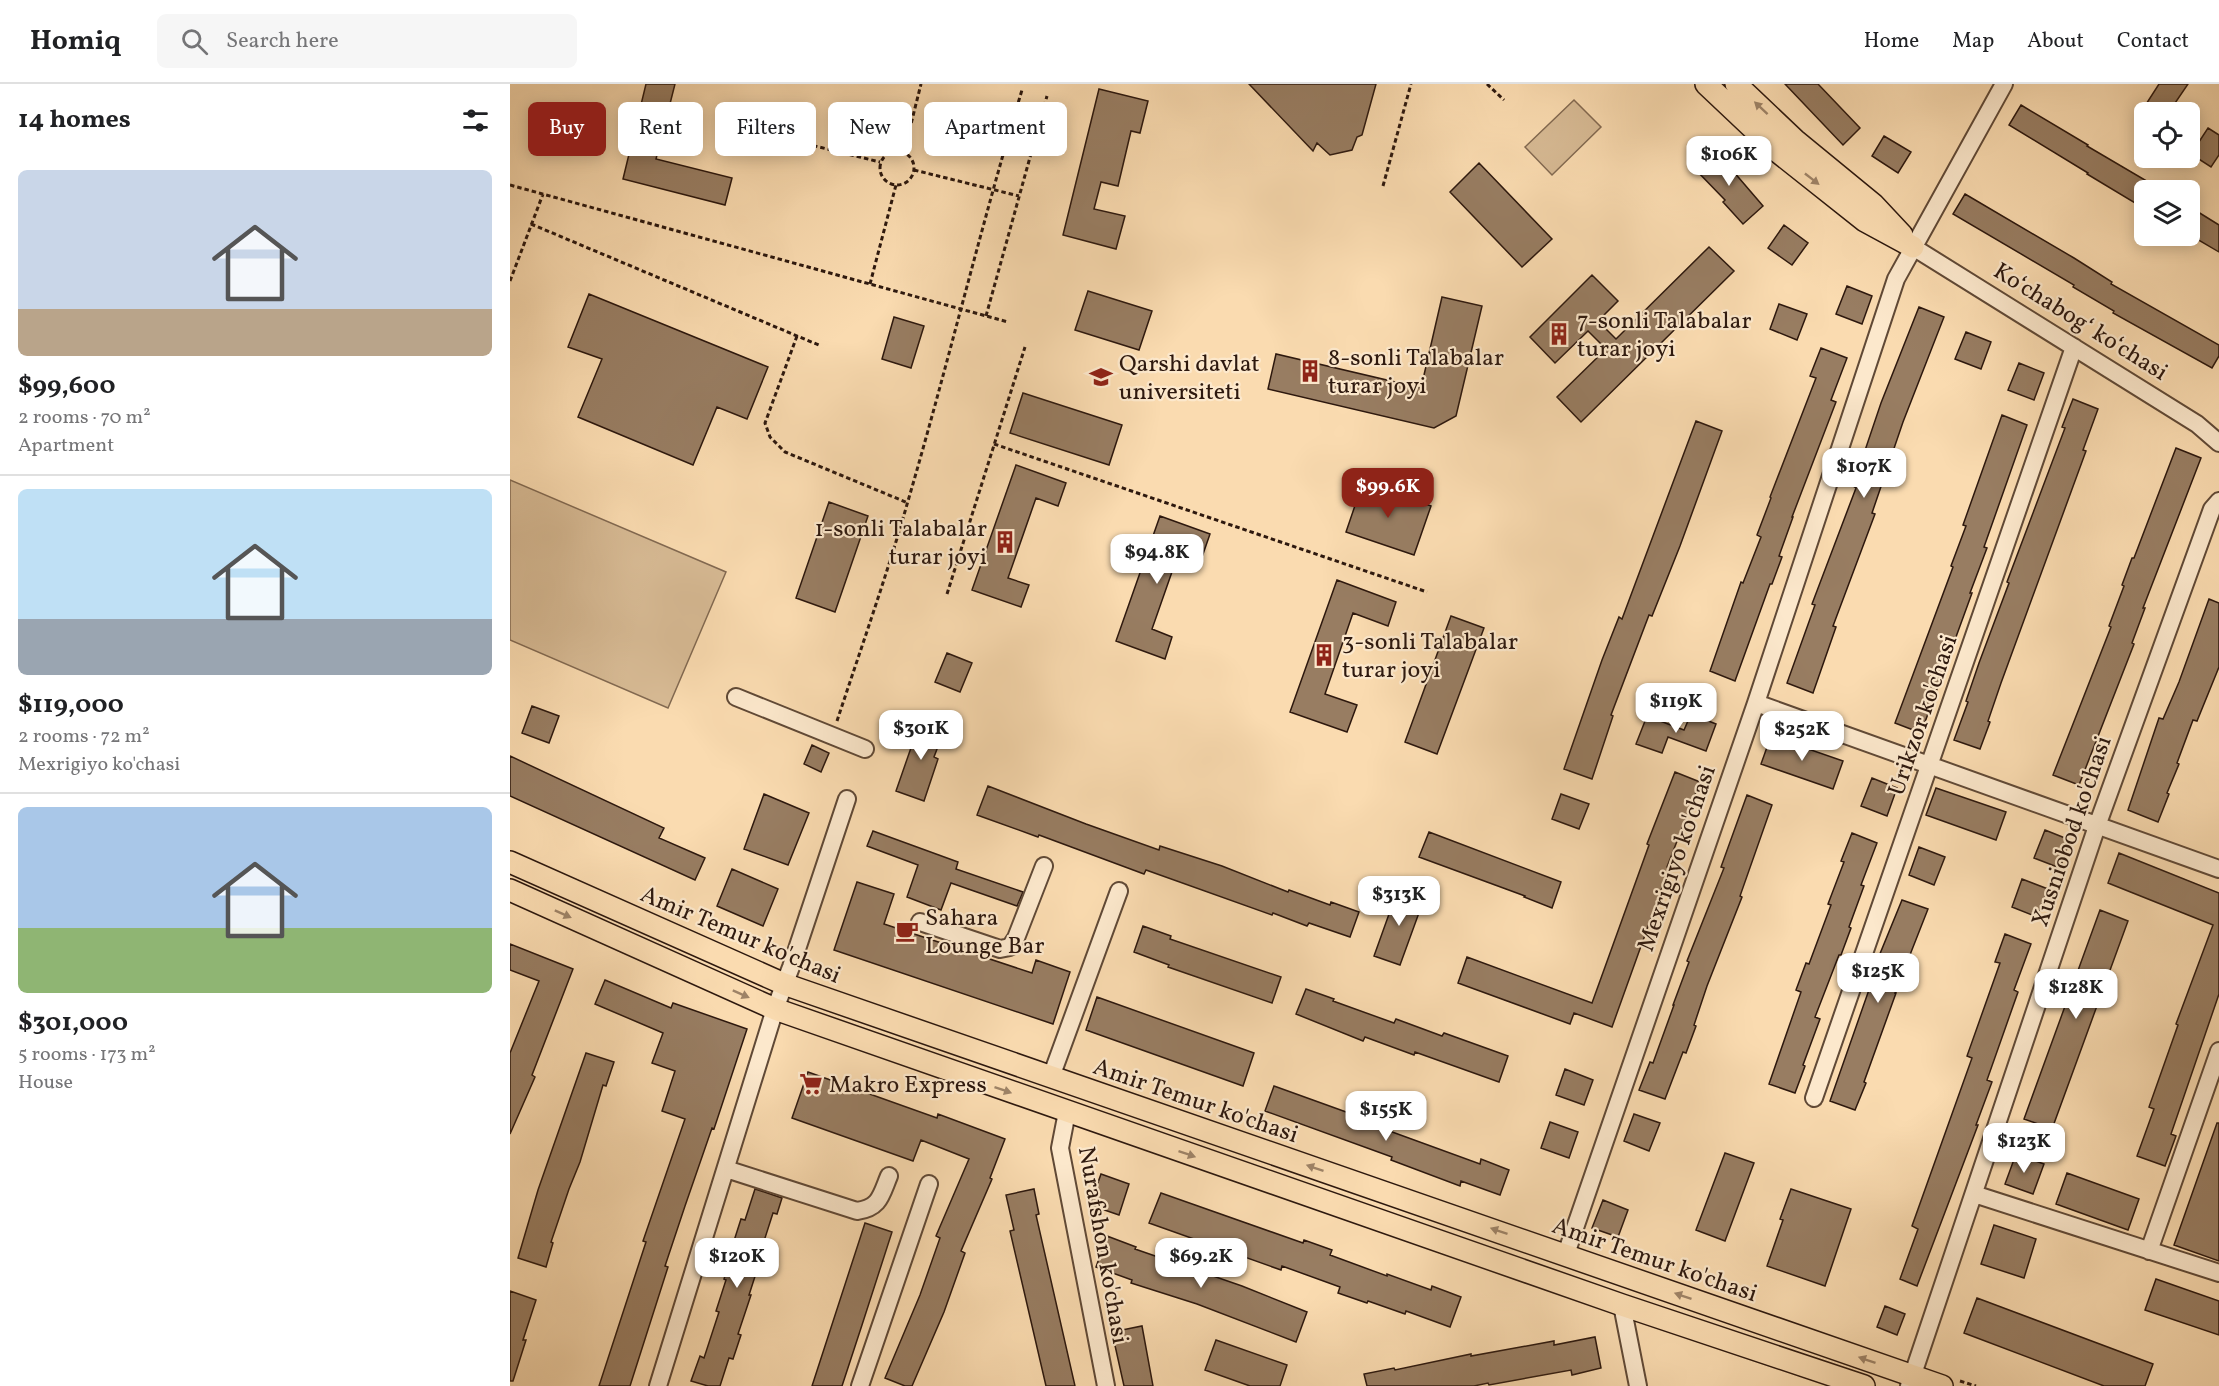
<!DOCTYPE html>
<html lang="en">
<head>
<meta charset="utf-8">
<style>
  :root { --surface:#fff; --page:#f6f6f6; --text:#202124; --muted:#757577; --line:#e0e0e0; --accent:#8f2418 }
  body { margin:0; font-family:Vollkorn,serif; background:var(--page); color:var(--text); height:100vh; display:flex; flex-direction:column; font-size:22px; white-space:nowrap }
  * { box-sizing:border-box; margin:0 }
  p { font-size:20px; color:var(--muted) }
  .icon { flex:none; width:33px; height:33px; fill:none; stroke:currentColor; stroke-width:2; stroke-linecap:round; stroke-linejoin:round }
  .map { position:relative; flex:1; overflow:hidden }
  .sheet { display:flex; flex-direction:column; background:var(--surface); width:510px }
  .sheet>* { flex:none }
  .guide { position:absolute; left:18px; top:18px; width:570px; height:54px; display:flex; gap:12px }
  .controls { position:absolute; left:1624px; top:18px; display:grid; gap:12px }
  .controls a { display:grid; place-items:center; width:66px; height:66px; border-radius:9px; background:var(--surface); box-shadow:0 3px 15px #0003; font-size:30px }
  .price { position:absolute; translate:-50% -51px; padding:0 14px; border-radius:12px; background:#fff; color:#222; font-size:20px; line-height:39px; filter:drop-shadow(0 2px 3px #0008) }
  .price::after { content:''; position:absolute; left:50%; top:36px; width:18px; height:14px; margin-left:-9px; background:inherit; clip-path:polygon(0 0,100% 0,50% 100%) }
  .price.selected { background:var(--accent); color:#fff }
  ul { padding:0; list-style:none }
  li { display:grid; align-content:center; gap:12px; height:318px; padding:0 18px }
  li+li { border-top:2px solid var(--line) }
  li span { display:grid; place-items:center; height:186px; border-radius:9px; color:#555 }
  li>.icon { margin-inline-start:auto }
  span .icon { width:108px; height:108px; fill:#fffc; stroke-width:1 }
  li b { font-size:26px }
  h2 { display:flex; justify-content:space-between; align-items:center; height:72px; padding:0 18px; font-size:26px }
  .tag { padding:0 21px; border-radius:9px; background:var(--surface); box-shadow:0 3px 15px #0003; font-size:21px; line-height:54px }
  .tag.selected { background:var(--accent); color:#fff }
  header { display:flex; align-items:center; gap:36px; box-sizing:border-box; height:84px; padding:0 30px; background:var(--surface); border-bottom:2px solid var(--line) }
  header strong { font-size:28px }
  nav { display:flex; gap:33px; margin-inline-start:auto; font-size:21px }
  .search { width:420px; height:54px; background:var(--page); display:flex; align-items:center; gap:15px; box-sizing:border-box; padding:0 21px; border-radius:9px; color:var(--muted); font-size:22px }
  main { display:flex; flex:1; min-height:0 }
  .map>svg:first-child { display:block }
  .green { fill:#d7ba94; stroke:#826951; stroke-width:1.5 }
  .building { fill:#987d62; stroke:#2d180e; stroke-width:1.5 }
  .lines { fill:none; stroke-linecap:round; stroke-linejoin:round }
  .minor-casing { stroke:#604936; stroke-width:20 }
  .major-casing { stroke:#2d180e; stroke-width:24 }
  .path { stroke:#2d180e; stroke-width:3; stroke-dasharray:4.5 3; stroke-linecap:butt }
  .minor { stroke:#fce8cc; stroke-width:16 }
  .major { stroke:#fadbb0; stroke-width:21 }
  .oneway { fill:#9e8367 }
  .labels { text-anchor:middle; stroke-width:4.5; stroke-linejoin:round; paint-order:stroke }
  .poi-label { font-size:24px; fill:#2d180e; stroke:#fce8cc; text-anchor:start }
  .street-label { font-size:24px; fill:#2d180e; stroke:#fce8cc }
</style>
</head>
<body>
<header>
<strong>Homiq</strong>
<div class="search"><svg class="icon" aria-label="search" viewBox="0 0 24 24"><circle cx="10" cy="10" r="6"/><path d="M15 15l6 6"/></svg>Search here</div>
<nav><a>Home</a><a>Map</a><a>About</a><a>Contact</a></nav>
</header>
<main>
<section class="sheet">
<h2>14 homes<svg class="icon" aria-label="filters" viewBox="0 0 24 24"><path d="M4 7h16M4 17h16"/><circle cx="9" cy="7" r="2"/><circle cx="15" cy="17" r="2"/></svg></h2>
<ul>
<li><span style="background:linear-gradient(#c9d6e8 75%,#b9a48a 0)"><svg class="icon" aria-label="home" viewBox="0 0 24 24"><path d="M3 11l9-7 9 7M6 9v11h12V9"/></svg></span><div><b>$99,600</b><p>2 rooms · 70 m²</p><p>Apartment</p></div></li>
<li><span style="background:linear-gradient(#bfe0f5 70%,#9aa5b1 0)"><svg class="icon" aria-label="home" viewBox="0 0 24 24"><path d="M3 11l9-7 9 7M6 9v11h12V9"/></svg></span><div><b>$119,000</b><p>2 rooms · 72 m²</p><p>Mexrigiyo ko'chasi</p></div></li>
<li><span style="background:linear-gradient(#a9c7e8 65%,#8fb573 0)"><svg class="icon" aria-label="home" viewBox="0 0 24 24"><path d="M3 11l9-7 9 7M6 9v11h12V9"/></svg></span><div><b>$301,000</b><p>5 rooms · 173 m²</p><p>House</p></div></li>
</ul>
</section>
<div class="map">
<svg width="1709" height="1302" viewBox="0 0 1709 1302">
  <rect width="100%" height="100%" fill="#fadbb0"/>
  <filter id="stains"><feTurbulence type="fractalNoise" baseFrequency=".00333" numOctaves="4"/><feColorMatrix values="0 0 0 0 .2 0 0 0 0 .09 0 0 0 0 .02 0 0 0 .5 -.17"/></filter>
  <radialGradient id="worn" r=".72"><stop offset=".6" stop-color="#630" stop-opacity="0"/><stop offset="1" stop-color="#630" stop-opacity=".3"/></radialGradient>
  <path class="green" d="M1064,16L1091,43L1042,91L1015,63Z
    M0,396L216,488L158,624L0,556Z"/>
  <path class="building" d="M136,0H165L146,75L222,94L215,121L113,95Z
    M739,0H866L852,51L847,53L842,66L820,71L807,59L803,67Z
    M1275,0H1308L1350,44L1333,61Z
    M1649,0H1678L1659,28H1631Z
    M589,5L638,17L630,49L621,47L608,102L591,98L584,125L615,132L606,165L553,151Z
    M1511,21L1578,61L1577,62L1652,106H1635V125L1577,90L1578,89L1499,41Z
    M1698,44L1709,51V71L1701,83L1681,70Z
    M1374,52L1401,68L1388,89L1362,72Z
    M1205,66L1253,122L1233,140L1213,118L1215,116L1185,85Z
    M969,79L1042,155L1012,183L940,108Z
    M1455,110L1564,174L1602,198L1601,200L1709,261V272L1702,284L1603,229L1604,227L1563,203L1564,201L1443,130Z
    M1680,123L1709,141V168L1680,151Z
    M1274,141L1298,159L1282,181L1258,164Z
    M1199,163L1224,187L1071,338L1047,313L1096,265L1078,247L1045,279L1020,253L1082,191L1108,217L1088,237L1106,255Z
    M1337,202L1362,212L1352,240L1326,230Z
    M578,207L642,227L629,266L565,246Z
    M79,210L258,283L237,335L207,323L183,381L68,333L92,275L58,263Z
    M932,213L972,222L946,332L924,344L758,305L766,270L911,304Z
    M1269,220L1297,230L1287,256L1260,245Z
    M1409,223L1434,233L1393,338L1362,429L1365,430L1323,542L1326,543L1303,609L1277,599L1305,521L1302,520L1346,404L1343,402L1371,319Z
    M384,233L414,242L401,284L372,275Z
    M1456,248L1481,258L1471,285L1445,275Z
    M1311,264L1337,274L1321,316L1326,318L1282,433H1283L1269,472L1272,473L1262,500H1260L1225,597L1200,587L1231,498L1233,499L1251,453L1247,451L1261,414L1260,413L1306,294L1300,292Z
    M1509,279L1534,289L1524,316L1498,306Z
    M513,309L612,341L599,381L500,349Z
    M1563,315L1588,325L1573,366L1576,367L1491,599L1478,637L1480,638L1470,665L1444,656L1458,618L1456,617L1469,579L1499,499L1497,498L1555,344L1552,343Z
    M1492,331L1517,341L1474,463L1477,464L1460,509H1462L1411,649L1385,639L1443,483L1441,482L1456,442L1453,441Z
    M1186,337L1212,347L1170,462L1142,532L1139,531L1101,631L1103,632L1082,695L1054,685L1092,576L1109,533L1112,535Z
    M1666,364L1691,374L1633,524H1635L1622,559L1624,560L1569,701L1543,691L1601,543L1599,542L1614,502L1612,501L1622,474H1624Z
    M506,381L556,399L548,422L526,414L498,494L519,501L511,523L462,506Z
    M853,398L921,422L904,471L836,448Z
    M319,418L358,432L325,528L286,514Z
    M650,432L700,450L692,473L670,465L642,545L662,553L655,575L606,557Z
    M827,496L886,518L878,542L843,529L815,610L847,621L837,648L780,628Z
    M1699,515L1709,519V583L1687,637L1683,636L1667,679L1669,680L1657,709L1659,710L1648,738L1618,726L1649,634L1653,635L1669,598Z
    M941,532L974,544L927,670L895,658Z
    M437,569L462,579L450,608L425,598Z
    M22,622L49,632L39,659L12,649Z
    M1181,630L1206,640L1196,667L1158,653L1152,669L1126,660L1137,632L1174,646Z
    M411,635L435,644L424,673L428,675L414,717L386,707Z
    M1261,652L1333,677L1323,705L1251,680Z
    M302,661L319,669L311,688L294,680Z
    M0,672L154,744L149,754L195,774L185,796L0,712Z
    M1165,688L1190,698L1157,783L1159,784L1102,943L1064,929L1060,940L948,899L957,873L1082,919L1139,761L1137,760Z
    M1362,694L1387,704L1377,732L1351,722Z
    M478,702L576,740L649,766L650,762L712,782L778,808L779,806L820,821L821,818L849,828L840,853L799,839L797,842L763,829L762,831L636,786L634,790L529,751L528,753L467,731Z
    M1426,704L1496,728L1486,756L1416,731Z
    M254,710L299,729L278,781L234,765Z
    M1051,710L1079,720L1069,745L1042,735Z
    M1237,711L1262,721L1230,812L1232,813L1197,902L1184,941L1186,942L1176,969L1173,968L1155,1015L1129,1006L1140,978L1143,979L1164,921H1163L1179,878L1177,877L1214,784L1211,783Z
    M1535,746L1560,756L1550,784L1524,774Z
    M363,747L448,778L446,785L513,808L507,822L441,799L431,826L397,813L408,781L357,762Z
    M919,748L1051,798L1042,824L1014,813L1015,812L909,773Z
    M1342,749L1367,759L1351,801L1354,802L1339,843L1341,844L1331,871H1329L1305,933L1310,935L1293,981L1295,982L1285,1009L1259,1000L1291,908L1286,906L1296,879L1299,880L1321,821L1318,820L1334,778L1331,777Z
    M1409,763L1435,773L1424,801L1399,791Z
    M1609,769L1709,809V910L1661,1050L1666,1052L1655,1082L1627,1072L1644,1025L1639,1023L1668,941L1666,940L1703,841L1598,799Z
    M222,785L268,805L253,842L207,822Z
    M1512,795L1538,805L1527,833L1502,823Z
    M347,798L384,810L374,840L522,889L526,876L560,888L543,940L324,866Z
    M888,805L914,815L890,881L864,872Z
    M1392,816L1418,825L1385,909H1386L1354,998L1356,999L1345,1026L1320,1017L1367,883L1365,882Z
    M1590,826L1618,837L1542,1045L1514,1035Z
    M633,842L661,852L660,855L771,893L762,919L658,883L659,881L624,868Z
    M1495,850L1521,860L1504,906L1508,908L1477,996L1482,998L1466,1041H1468L1407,1202L1390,1195L1408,1145L1402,1142L1462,974L1457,972L1490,879L1485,878Z
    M0,860L63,885L22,991L25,993L0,1050V969L29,897L0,886Z
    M95,896L161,924L163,919L237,945L204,1045L202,1044L175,1122L155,1182L158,1183L120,1302H89L136,1158L133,1157L175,1035L152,1027L165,987L142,979L153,949L85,920Z
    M796,905L824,915L823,917L884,939L886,935L932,952L934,949L998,972L989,998L905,968L904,971L855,953L853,957L786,930Z
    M587,913L744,969L733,1002L576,946Z
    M76,969L104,978L96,1002L93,1001L70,1078L59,1105L41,1158L43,1159L36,1183L8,1174L28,1106Z
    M1055,985L1083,996L1074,1021L1046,1011Z
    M298,988L427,1034L428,1030L495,1055L480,1094L482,1095L451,1167L455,1169L434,1228L402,1302H395L375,1294L410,1211L430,1154L426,1152L459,1075L411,1056L403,1077L282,1034Z
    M764,1002L875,1042L874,1045L970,1080L971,1075L999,1086L990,1111L951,1097L950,1102L881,1076L882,1073L755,1027Z
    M1124,1030L1150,1039L1139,1067L1114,1057Z
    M1040,1038L1068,1048L1059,1074L1031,1064Z
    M1707,1039H1709V1177L1664,1161Z
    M1215,1069L1244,1079L1215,1157L1186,1146Z
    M1506,1070L1534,1080L1523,1110L1495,1100Z
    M1557,1089L1629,1115L1618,1146L1546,1120Z
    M591,1090L619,1100L609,1131L580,1121Z
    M245,1105L272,1114L267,1130L263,1129L247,1179L249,1180L239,1211H241L228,1250L231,1251L223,1275L219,1274L210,1302H198L181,1297L190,1272L194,1274L209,1228L206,1227L216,1196L214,1195L225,1160H223L231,1135L235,1136Z
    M524,1105L529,1130L526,1131L565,1302H536L500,1147L504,1146L496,1111Z
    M1281,1105L1341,1125L1315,1202L1257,1182L1273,1136L1270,1135Z
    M651,1109L793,1159L794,1156L822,1166L820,1171L877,1192V1190L921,1206L922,1202L951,1213L940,1243L896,1227L895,1230L858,1217L857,1219L828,1209L830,1203L772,1182L771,1186L639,1139Z
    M1093,1116L1118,1126L1108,1153L1082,1144Z
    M355,1139L382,1148L352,1241L332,1302H302Z
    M1484,1141L1526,1155L1514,1194L1471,1180Z
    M597,1152L626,1163L625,1165L732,1202L797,1228L786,1258L687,1220L621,1199L622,1196L586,1183Z
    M1646,1195L1709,1217V1251L1635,1226Z
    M0,1207L26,1216L13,1256H16L3,1297H0Z
    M1467,1214L1643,1280L1635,1302H1594L1454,1249Z
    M1375,1222L1395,1230L1387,1251L1367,1243Z
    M632,1242L643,1302H614L602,1248Z
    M1085,1253L1091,1284L1062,1291L1061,1286L979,1301L978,1299L964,1302H857L854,1290L884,1284L885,1286L961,1270V1272L1044,1257V1261Z
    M706,1256L777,1281L770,1302H740L695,1286Z"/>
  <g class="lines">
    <g class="minor-casing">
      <path id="minor" d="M1403,163L1687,340L1709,359
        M226,613L355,665
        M1246,619L1709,785
        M410,838L490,865L500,863L506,854L534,782
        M541,993L609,807
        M1304,1014L1564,263
        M557,1028L550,1064L596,1302
        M216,1085L347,1127C370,1124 371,1111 379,1092
        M1464,1110L1709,1189
        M1639,1167L1709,967
        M1056,1170L1246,619L1386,195L1494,0
        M1112,1221L1128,1302
        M148,1302L265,925L281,883L337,715
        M350,1302L419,1100
        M1399,1302L1587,742L1702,425L1709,417"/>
    </g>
    <g class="major-casing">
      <path id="major" d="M1196,0L1268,68L1355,137L1403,163
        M1226,0L1285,56L1363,120L1392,151
        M0,778L274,900L1432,1302
        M0,806L265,925L1112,1221L1354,1302"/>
    </g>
    <path class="path" d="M977,0L994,16
      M252,49L370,78
      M370 84a17 17 0 1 1 34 0a17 17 0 1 1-34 0Z
      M394,68L411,0
      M404,86L509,112
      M0,101L498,238
      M873,102L901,0
      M21,140L311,262
      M0,197L33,110
      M360,200L386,101
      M476,232L537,12
      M287,252L255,339L260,353L275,368L398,419
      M484,360L917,508
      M437,510L515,263
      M327,637C351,564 377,491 398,417C438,280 471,142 512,6
      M1450,1297L1466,1302"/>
    <use href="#minor" class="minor"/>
    <use href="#major" class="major"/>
  </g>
  <defs><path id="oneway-solid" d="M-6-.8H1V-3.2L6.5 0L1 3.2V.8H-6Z" transform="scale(1.5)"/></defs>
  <g class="oneway">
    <use href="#oneway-solid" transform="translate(1251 24) rotate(-137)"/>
    <use href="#oneway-solid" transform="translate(1302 95) rotate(38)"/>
    <use href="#oneway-solid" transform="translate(53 830) rotate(24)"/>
    <use href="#oneway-solid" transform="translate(231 910) rotate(24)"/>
    <use href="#oneway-solid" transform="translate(493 1006) rotate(19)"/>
    <use href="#oneway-solid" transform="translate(677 1070) rotate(19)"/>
    <use href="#oneway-solid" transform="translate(805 1084) rotate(-161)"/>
    <use href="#oneway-solid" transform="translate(989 1147) rotate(-161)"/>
    <use href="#oneway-solid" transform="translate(1173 1212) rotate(-161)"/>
    <use href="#oneway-solid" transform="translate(1357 1276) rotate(-161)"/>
  </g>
  <defs>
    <g id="building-bare" transform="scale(1.8)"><path d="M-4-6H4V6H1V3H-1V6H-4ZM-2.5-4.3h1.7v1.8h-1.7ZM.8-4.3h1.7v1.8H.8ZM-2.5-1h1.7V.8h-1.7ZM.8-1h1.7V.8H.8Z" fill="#8f2418" stroke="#fce8cc" stroke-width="2.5" paint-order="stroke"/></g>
    <g id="university-bare" transform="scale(1.8)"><path d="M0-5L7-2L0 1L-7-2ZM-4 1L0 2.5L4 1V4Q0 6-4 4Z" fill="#8f2418" stroke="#fce8cc" stroke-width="2.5" paint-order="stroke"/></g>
    <g id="cafe-bare" transform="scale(1.8)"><path d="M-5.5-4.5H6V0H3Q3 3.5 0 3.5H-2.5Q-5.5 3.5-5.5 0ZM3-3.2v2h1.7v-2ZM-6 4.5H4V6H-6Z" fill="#8f2418" stroke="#fce8cc" stroke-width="2.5" paint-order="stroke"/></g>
    <g id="supermarket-bare" transform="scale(1.8)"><path d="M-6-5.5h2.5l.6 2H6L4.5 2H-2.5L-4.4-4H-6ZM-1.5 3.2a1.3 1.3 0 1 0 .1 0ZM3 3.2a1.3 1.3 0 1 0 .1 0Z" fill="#8f2418" stroke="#fce8cc" stroke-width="2.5" paint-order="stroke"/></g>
  </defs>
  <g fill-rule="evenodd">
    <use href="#building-bare" x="1049" y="250"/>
    <use href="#building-bare" x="800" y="287"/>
    <use href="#university-bare" x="591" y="293"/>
    <use href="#building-bare" x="495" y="458"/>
    <use href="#building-bare" x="814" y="571"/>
    <use href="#cafe-bare" x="397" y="847"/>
    <use href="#supermarket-bare" x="301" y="1000"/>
  </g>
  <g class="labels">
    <g class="poi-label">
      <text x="1067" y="244">7-sonli Talabalar<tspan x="1067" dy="28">turar joyi</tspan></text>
      <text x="818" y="281">8-sonli Talabalar<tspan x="818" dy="28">turar joyi</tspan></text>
      <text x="609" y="287">Qarshi davlat<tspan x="609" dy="28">universiteti</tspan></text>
      <text x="477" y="452" text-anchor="end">1-sonli Talabalar<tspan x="477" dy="28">turar joyi</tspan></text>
      <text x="832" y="565">3-sonli Talabalar<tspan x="832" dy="28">turar joyi</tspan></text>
      <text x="415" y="841">Sahara<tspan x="415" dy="28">Lounge Bar</tspan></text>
      <text x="319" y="1008">Makro Express</text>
    </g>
    <g class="street-label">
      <text transform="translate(1571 237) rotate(32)" y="8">Ko‘chabog‘ ko‘chasi</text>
      <text transform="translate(1412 631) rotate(-71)" y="8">Urikzor ko'chasi</text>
      <text transform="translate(1561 747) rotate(-71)" y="8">Xusniobod ko'chasi</text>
      <text transform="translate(1166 774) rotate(-71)" y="8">Mexrigiyo ko'chasi</text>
      <text transform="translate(231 850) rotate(23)" y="8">Amir Temur ko'chasi</text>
      <text transform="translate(686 1016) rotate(19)" y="8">Amir Temur ko'chasi</text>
      <text transform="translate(594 1161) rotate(80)" y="8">Nurafshon ko'chasi</text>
      <text transform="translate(1145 1175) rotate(19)" y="8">Amir Temur ko'chasi</text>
    </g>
  </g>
  <rect width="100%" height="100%" filter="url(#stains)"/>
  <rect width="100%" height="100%" fill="url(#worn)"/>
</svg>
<div class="controls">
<a><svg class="icon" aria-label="locate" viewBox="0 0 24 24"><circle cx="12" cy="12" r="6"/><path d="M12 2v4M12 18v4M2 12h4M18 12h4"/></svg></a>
<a><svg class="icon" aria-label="layers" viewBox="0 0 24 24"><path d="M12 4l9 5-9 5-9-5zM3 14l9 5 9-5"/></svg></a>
</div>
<b class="price" style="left:1219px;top:103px">$106K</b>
<b class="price" style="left:1354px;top:415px">$107K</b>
<b class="price selected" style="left:878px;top:435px">$99.6K</b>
<b class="price" style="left:647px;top:501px">$94.8K</b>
<b class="price" style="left:1166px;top:650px">$119K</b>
<b class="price" style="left:411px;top:677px">$301K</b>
<b class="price" style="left:1292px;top:678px">$252K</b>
<b class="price" style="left:889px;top:843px">$313K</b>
<b class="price" style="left:1368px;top:920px">$125K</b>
<b class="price" style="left:1566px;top:936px">$128K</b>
<b class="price" style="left:876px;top:1058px">$155K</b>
<b class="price" style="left:1514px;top:1090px">$123K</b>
<b class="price" style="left:227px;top:1205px">$120K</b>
<b class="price" style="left:691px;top:1205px">$69.2K</b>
<div class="guide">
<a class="tag selected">Buy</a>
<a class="tag">Rent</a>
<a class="tag">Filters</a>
<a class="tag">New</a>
<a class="tag">Apartment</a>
</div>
</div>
</main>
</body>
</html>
